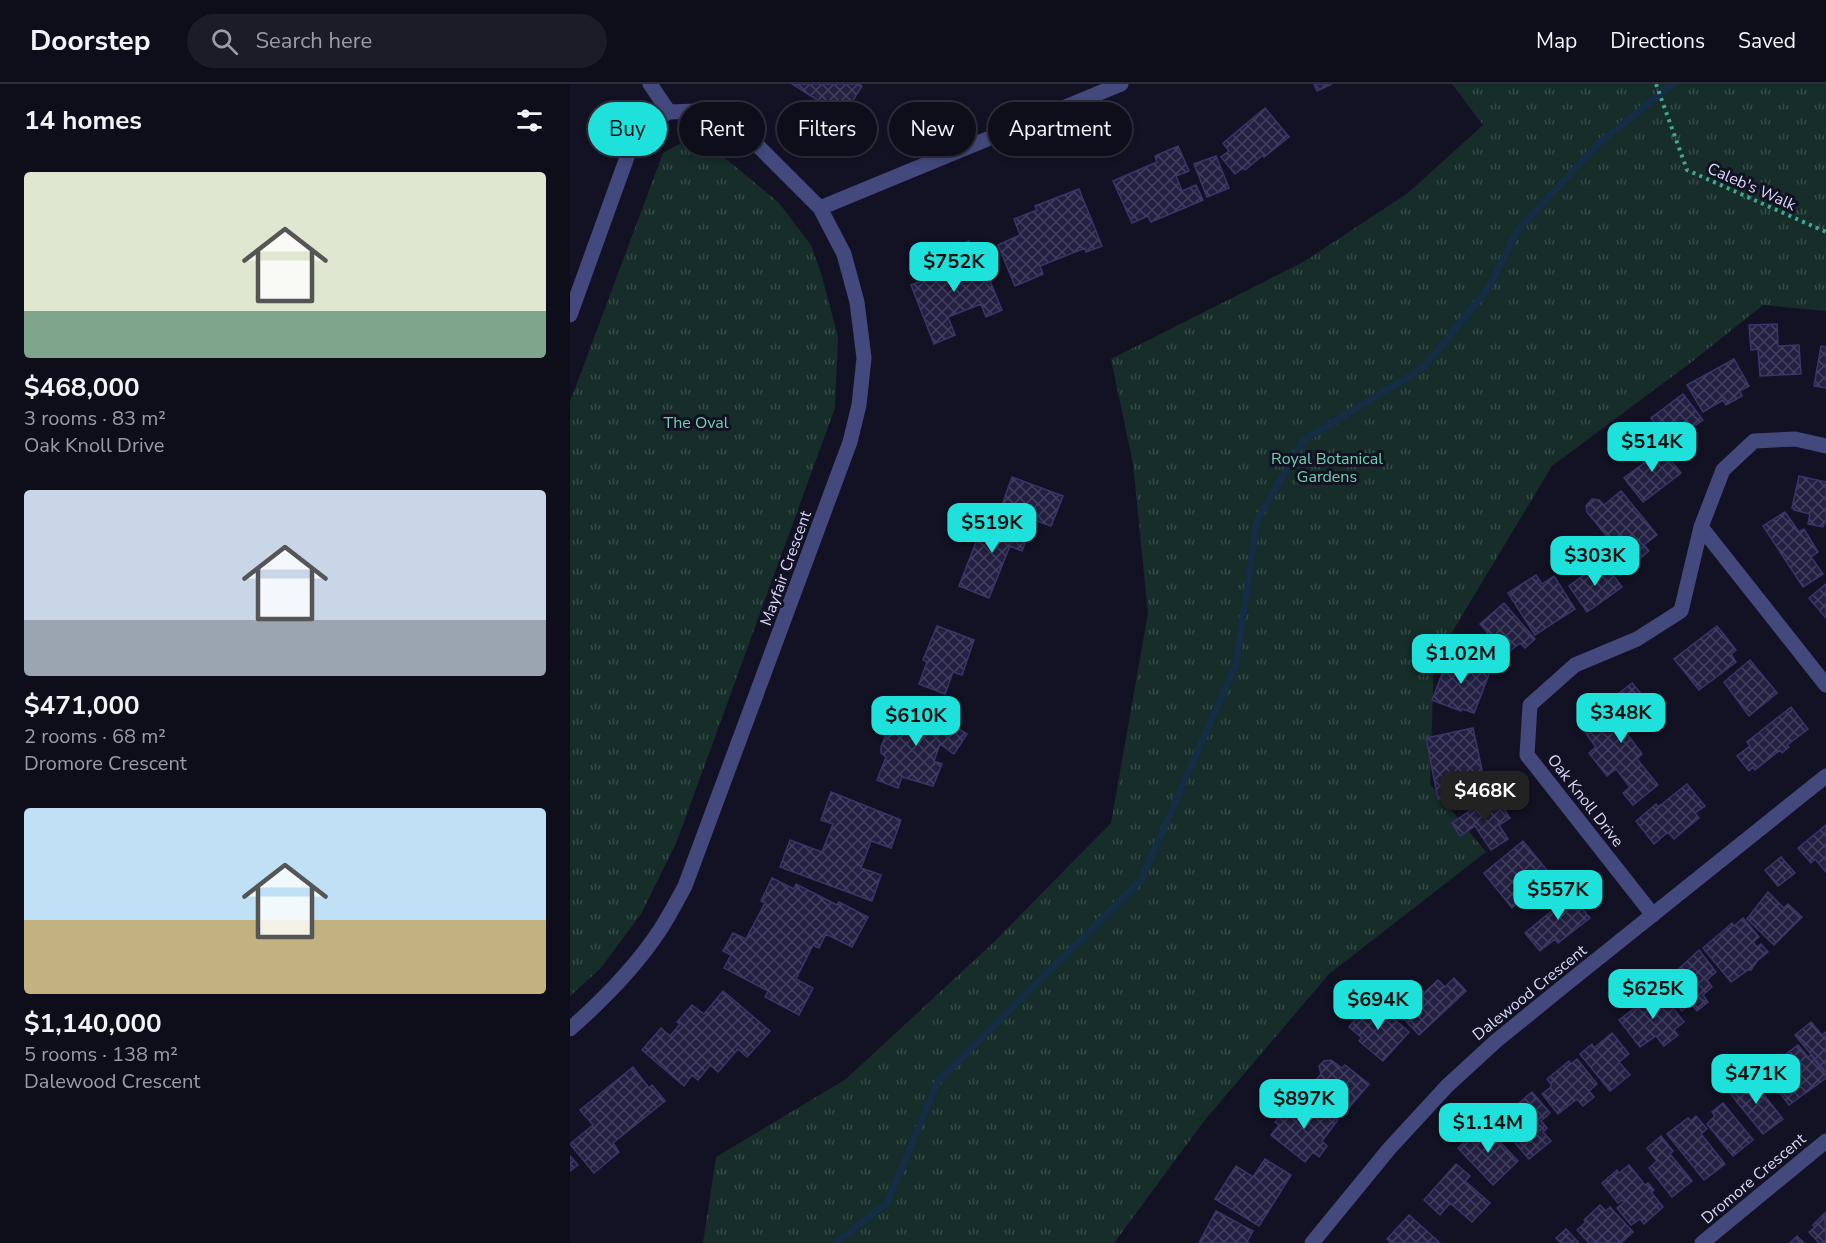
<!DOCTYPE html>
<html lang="en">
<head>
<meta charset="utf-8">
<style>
  :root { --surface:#0e0e1b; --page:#1c1c28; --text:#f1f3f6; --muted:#9b9ca3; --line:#2e2e3a; --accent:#1fe1db }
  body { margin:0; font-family:"Nunito Sans",sans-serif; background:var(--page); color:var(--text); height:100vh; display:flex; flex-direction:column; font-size:22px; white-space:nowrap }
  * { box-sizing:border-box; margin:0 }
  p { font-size:20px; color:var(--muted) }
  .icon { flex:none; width:33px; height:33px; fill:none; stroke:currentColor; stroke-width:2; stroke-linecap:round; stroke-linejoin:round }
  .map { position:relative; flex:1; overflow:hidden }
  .drawer { display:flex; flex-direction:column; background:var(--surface); width:570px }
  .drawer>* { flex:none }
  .top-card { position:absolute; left:18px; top:18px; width:570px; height:54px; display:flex; gap:12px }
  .price { position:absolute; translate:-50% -51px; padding:0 14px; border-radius:12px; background:var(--accent); color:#111; font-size:20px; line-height:39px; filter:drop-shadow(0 2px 3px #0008) }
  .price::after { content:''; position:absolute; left:50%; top:36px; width:18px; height:14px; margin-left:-9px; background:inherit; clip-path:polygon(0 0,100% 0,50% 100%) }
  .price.current { background:#222; color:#fff }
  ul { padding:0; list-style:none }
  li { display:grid; align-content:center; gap:12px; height:318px; padding:0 24px }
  li span { display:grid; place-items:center; height:186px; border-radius:6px; color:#555 }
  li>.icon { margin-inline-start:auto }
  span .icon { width:108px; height:108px; fill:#fffc; stroke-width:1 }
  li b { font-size:26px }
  h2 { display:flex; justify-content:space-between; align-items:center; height:72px; padding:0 24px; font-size:26px }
  .chip { padding:0 21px; border-radius:27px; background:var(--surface); box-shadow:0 3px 9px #0003,0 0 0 2px var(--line); font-size:21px; line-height:54px }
  .chip.current { background:var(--accent); color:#111 }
  header { display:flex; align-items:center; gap:36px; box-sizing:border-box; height:84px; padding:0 30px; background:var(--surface); border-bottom:2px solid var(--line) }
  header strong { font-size:28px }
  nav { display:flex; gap:33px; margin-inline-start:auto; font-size:21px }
  .search { width:420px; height:54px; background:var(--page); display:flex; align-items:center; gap:15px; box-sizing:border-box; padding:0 21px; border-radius:33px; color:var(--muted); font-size:22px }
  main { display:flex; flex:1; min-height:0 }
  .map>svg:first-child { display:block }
  .park { fill:url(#park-tufts) }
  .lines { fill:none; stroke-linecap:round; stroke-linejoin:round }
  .stream { stroke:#152d45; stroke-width:7 }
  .building { fill:url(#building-cross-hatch); stroke:#39356b; stroke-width:1.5 }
  .path { stroke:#3fa894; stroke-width:4; stroke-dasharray:3 4.5; stroke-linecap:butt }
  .minor { stroke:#43487d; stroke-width:15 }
  .labels { text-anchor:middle; stroke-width:6; stroke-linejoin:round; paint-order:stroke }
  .street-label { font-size:16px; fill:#dadafa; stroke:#131224 }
  .park-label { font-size:16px; fill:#6fd1ac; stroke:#131224 }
</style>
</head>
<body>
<header>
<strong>Doorstep</strong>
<div class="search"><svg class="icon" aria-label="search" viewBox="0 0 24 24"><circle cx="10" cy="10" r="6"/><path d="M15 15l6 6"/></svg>Search here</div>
<nav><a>Map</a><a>Directions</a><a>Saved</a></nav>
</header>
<main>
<section class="drawer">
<h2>14 homes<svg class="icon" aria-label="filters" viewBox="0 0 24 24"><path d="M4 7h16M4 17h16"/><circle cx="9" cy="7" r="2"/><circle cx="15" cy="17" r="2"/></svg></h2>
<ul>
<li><span style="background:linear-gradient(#dfe7d0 75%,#7fa58c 0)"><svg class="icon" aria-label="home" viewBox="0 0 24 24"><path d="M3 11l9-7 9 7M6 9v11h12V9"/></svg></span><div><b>$468,000</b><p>3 rooms · 83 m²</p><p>Oak Knoll Drive</p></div></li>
<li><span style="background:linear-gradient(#c9d6e8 70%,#9aa5b1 0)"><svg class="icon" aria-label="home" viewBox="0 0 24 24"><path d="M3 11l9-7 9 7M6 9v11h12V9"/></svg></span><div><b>$471,000</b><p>2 rooms · 68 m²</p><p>Dromore Crescent</p></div></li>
<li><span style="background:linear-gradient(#bfe0f5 60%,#c2b280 0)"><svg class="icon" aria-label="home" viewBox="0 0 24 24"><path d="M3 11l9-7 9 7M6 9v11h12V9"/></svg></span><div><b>$1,140,000</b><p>5 rooms · 138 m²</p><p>Dalewood Crescent</p></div></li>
</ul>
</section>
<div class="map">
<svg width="1256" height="1159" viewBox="0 0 1256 1159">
  <defs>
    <pattern id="park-tufts" width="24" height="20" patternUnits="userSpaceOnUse" patternTransform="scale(1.5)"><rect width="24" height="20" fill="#162d29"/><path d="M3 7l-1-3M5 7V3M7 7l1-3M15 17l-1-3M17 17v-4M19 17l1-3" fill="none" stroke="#374b49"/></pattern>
    <pattern id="building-cross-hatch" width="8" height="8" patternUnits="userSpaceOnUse" patternTransform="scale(1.5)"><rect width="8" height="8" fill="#232042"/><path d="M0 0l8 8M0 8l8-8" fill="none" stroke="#42405e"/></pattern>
  </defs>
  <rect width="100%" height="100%" fill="#131224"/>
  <path class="park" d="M882,0H1256V227L1193,221L1119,280L982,382L864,578L860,700L916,768L759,890L634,1037L544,1159H133L146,1073L276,995L423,859L541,739L578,529L563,380L541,275L735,177L838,109L913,41Z
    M115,57L138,60L209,119L241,161L251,189L268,253L265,324L107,757L71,830L30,885L0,912V318L93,69Z"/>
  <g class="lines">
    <path class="stream" d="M266,1159L317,1119L368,997L571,796L666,580L687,436L734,356L854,283L919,203L947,147L1028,60L1103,0"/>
  </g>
  <path class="building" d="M222,0H289L292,2L273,32Z
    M744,0H762L747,7Z
    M695,24L719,53L694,73L693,71L675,86L673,84L665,90L651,73L659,67L653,59Z
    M608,62L619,87L606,92L612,107L626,101L633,116L581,138L578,132L562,139L543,97L587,78L585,72Z
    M646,72L659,104L637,113L624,80Z
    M509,105L532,162L516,168L515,164L470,182L473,190L445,202L428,161L450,151L444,135L467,126L465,122Z
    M399,157L415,199L420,197L432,226L416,233L411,220L378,233L385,251L364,260L341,201L383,184L376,166Z
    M1207,240L1208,262L1229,261L1231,290L1190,292L1188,265L1181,266L1179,241Z
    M1251,262L1256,263V304L1244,302Z
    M1164,275L1179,302L1170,307L1172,312L1156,321L1153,316L1133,328L1117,301Z
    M1113,310L1133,336L1113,350L1116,354L1103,364L1081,334Z
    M1083,359L1089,367L1092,365L1111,389L1073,418L1054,394L1074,379L1068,371Z
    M1229,392L1256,398V435L1253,443L1238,440L1240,430L1224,426L1225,424H1222Z
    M442,393L493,412L481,442L431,424Z
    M1051,407L1087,451L1074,461L1079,467L1061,482L1017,428L1016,422L1022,415L1029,416L1034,421Z
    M1215,428L1229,448L1234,445L1248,468L1241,473L1253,490L1233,503L1193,442Z
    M417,430L460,446L452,467L440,462L419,514L389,502Z
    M1033,477L1052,503L1017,528L999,502Z
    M966,491L972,500L984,492L1005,525L965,551L938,509Z
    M1256,500V534L1239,514Z
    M934,519L965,555L955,564L950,559L929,576L911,555L918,549L910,540Z
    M367,542L404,556L392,591L383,588L375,610L349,600L357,578L353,576Z
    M1147,542L1166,566L1161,570L1166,578L1129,606L1104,575Z
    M879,572L920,588L904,629L892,625L891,627L862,616Z
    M1180,576L1207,609L1179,632L1154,598Z
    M1062,599L1078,618L1053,638L1061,647L1057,650L1072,670L1067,675L1088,701L1063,721L1053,709L1060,703L1046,685L1037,692L1019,669L1026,663L1012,644L1043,619L1040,616Z
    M331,620L378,638L397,650L384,670L370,660L364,677L372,680L363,702L332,693L328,704L307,696L316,673L311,669V663L325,627L327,628Z
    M1221,623L1238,645L1217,661L1219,663L1212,669L1210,666L1185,686L1183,683L1179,687L1167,672L1180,662L1177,658Z
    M903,644L915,700L907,702L908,706L868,715L856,654Z
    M1117,700L1135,722L1125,729L1129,734L1104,755L1098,748L1084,760L1066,737L1086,720L1088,723Z
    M261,708L331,736L321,764L301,757L291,784L311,791L302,817L210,783L220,756L252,768L263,740L251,736Z
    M924,710L940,734L929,741L938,755L921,766L905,742L890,752L882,739Z
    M1256,741V788L1245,775L1241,779L1228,764Z
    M953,757L984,795L958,816L956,812L942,824L914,789Z
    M1211,773L1225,789L1208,802L1195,786Z
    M202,794L224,805L226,800L267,821L269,818L298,833L282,863L256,850L249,864L243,861L226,895L243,904L229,931L195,913L198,907L154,884L161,871L153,867L163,849L176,855L195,819L191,817Z
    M994,803L1020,834L988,859L985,855L970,867L955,849L989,821L982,812Z
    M1198,808L1214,824L1218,820L1232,833L1204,861L1177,835Z
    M1173,834L1189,853L1183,858L1187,863L1191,860L1198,868L1187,877L1181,886H1178L1161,898L1133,864L1162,839L1164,842Z
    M1129,866L1146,888L1137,896L1142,903L1133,911L1138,918L1127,927L1121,920L1112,927L1094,905L1104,898L1100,893Z
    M884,894L896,907L849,951L830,931L868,896L875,903Z
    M1086,902L1114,938L1104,946L1108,951L1094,962L1086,952L1070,963L1049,936L1079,913L1076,910Z
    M153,907L200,947L177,973L168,965L148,988L140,981L128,996L122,991L114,1002L72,966L91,944L100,952L110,940L107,938L122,921L134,930Z
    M802,916L839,948L813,977L789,957L792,954L779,943Z
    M1241,938L1252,951L1256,948V988L1225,951Z
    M1042,949L1059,970L1049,978L1060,991L1040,1007L1010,970L1022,960L1024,964Z
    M1228,961L1238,973L1241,971L1256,991V994L1219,1021L1193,987Z
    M1007,975L1027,1000L1019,1007L1024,1013L1013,1022L1007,1015L988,1030L972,1010L981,1003V1000L977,995L999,977L1001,980Z
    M761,976L772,984L775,981L799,1000L771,1033L739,1008L741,1006L738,1004L751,990L749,982L754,977Z
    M63,983L79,1004L82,1001L95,1017L43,1059L49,1068L24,1089L0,1060L23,1041L10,1026Z
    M1179,992L1213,1035L1193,1050L1159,1008Z
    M962,1008L980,1029L971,1037L977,1044L973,1048L981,1057L959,1075L927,1038Z
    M723,1016L739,1029L747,1020L768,1036L752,1057L757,1062L749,1073L743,1068L735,1078L701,1051L709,1041L705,1038Z
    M1153,1019L1183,1056L1163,1072L1137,1040L1145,1032L1142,1028Z
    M1126,1032L1137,1045L1131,1050L1155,1080L1134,1096L1097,1050L1118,1034L1121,1037Z
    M913,1040L948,1077L923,1101L888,1064Z
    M1091,1052L1103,1067L1100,1070L1122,1097L1102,1113L1079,1084L1087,1077L1077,1064Z
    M0,1072L8,1081L0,1087Z
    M695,1075L721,1091L689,1142L645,1115L666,1082L683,1093Z
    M886,1080L900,1092L895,1097L920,1119L902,1138L880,1119L870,1131L854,1116Z
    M1059,1081L1075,1101L1078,1099L1084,1106L1081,1108L1093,1123L1074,1140L1070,1135L1061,1141L1047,1124L1054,1118L1052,1116L1048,1119L1032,1099L1047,1086L1049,1089Z
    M1030,1121L1036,1127L1040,1123L1063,1148L1051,1159H1019L1007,1146L1016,1138L1014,1136Z
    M646,1127L683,1147L677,1158L680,1159H629Z
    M1255,1129L1256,1159H1249L1239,1148L1245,1143L1243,1141Z
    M839,1131L870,1159H821L817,1155Z
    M996,1145L1009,1159H991L986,1154Z
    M1227,1152L1234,1159H1220Z"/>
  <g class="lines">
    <path class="path" d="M1086,0L1117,86L1256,148"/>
    <path class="minor" d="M80,0L99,28
      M250,124L551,0
      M0,231L60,65L76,40L99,28L126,27L150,35L181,55L250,124L274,170L287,218L294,274L289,321L280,358L115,802C107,817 99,832 90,846C65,884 34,915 0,945
      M1131,443L1256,601
      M1083,831L957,671L960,621L1005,581L1067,555L1111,527L1131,443L1153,386L1184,357L1225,355L1256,362
      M742,1159L819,1065L877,1002L926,957L995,901L1256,692
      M1132,1159L1256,1057"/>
  </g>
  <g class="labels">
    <g class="street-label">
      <text transform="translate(1182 102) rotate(24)" y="6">Caleb's Walk</text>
      <text transform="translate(215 484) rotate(-70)" y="6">Mayfair Crescent</text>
      <text transform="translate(1016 716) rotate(52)" y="6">Oak Knoll Drive</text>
      <text transform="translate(959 908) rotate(-39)" y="6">Dalewood Crescent</text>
      <text transform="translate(1183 1094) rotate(-40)" y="6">Dromore Crescent</text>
    </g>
    <g class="park-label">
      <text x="126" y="344">The Oval</text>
      <text x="757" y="380">Royal Botanical<tspan x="757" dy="18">Gardens</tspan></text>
    </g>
  </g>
</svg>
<b class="price" style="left:384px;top:209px">$752K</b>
<b class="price" style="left:1082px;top:389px">$514K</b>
<b class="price" style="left:422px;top:470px">$519K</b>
<b class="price" style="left:1025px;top:503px">$303K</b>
<b class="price" style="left:891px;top:601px">$1.02M</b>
<b class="price" style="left:1051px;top:660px">$348K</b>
<b class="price" style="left:346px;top:663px">$610K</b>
<b class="price current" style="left:915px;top:738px">$468K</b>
<b class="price" style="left:988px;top:837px">$557K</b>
<b class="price" style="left:1083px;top:936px">$625K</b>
<b class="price" style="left:808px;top:947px">$694K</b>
<b class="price" style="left:1186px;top:1021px">$471K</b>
<b class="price" style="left:734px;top:1046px">$897K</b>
<b class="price" style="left:918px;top:1070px">$1.14M</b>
<div class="top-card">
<a class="chip current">Buy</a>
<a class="chip">Rent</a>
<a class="chip">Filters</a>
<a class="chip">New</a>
<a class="chip">Apartment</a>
</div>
</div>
</main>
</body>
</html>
